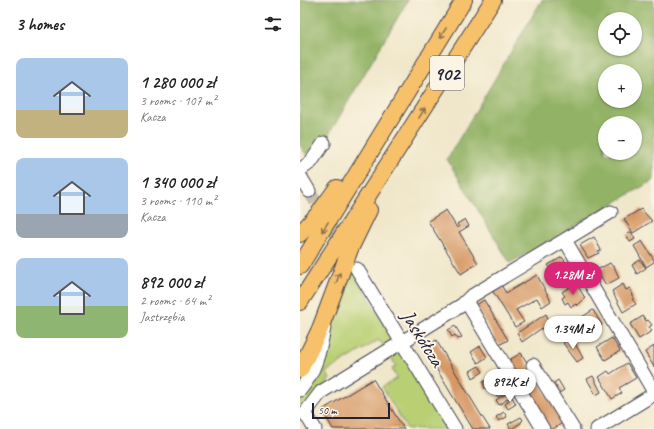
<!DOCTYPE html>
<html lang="en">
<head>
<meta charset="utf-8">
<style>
  :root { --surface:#fff; --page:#f6f6f6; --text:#222; --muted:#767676; --accent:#db2777 }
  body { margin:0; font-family:Caveat,sans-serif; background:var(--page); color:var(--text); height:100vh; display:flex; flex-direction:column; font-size:15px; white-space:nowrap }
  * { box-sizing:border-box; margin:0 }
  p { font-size:13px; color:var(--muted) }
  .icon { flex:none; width:22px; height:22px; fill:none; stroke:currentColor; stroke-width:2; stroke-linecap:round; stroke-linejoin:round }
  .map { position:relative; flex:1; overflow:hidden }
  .panel { display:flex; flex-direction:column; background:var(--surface); width:300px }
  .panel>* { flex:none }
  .fabs { position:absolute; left:298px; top:12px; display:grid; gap:8px }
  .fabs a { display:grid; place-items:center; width:44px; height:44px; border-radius:50%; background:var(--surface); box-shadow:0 1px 3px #0004; font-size:20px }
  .scale { position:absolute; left:12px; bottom:10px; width:78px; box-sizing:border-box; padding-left:4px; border:2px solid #22223b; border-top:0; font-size:11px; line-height:14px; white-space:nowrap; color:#22223b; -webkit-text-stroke:3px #fcf5e5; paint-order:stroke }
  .price { position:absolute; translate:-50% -34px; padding:0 9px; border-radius:14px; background:#fff; color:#222; font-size:13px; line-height:26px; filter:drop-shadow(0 1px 2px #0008) }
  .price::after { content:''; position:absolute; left:50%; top:24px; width:12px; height:9px; margin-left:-6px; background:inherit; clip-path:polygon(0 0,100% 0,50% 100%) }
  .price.active { background:var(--accent); color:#fff }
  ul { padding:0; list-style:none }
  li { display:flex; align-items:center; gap:12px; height:100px; padding:0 16px }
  li span { display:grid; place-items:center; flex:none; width:112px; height:80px; border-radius:8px; color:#555 }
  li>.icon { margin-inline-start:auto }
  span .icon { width:48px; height:48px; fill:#fffc; stroke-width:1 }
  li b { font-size:17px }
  h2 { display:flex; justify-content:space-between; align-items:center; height:48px; padding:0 16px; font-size:17px }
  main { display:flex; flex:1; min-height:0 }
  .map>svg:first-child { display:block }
  .green { fill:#b8cf73; stroke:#6d7857 }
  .forest { fill:#92b265; stroke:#5a6a50; fill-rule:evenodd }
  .building { fill:#d69865 }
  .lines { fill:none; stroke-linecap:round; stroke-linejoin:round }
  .minor-tunnel { stroke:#c7c0ad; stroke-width:13; stroke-dasharray:13 6; stroke-linecap:butt }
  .minor-casing { stroke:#414050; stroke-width:15 }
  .major-casing { stroke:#414050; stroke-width:18 }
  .minor { stroke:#fff; stroke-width:13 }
  .major { stroke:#f6c16b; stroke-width:16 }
  .oneway { stroke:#8c7253 }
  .labels { text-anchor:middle; stroke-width:4; stroke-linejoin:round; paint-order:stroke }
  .shield { fill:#fcf5e5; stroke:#63616e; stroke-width:1 }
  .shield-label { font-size:19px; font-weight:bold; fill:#22223b }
  .street-label { font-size:20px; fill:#22223b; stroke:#fcf5e5 }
</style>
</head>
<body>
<main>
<section class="panel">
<h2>3 homes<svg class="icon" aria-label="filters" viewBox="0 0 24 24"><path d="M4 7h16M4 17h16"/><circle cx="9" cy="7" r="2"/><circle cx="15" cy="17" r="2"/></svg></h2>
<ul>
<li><span style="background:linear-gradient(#a9c7e8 65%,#c2b280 0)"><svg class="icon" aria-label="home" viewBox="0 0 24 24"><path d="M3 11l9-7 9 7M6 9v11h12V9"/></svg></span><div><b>1 280 000 zł</b><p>3 rooms · 107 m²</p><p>Kacza</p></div></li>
<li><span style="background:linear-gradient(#a9c7e8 70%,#9aa5b1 0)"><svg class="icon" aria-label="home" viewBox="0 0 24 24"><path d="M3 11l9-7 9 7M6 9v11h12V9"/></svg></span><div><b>1 340 000 zł</b><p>3 rooms · 110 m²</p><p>Kacza</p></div></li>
<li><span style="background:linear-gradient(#a9c7e8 60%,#8fb573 0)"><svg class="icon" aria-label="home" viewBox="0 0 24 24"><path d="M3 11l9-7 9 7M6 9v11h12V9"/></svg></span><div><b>892 000 zł</b><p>2 rooms · 64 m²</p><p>Jastrzębia</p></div></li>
</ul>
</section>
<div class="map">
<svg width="354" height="429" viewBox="0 0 354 429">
  <rect width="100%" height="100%" fill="#fcf5e5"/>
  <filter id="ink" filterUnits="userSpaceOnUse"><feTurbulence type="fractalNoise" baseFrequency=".025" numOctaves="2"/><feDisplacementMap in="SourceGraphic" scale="8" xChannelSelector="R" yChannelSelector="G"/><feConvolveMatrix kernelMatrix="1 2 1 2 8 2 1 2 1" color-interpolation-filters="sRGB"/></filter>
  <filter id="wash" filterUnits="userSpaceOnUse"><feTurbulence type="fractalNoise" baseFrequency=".012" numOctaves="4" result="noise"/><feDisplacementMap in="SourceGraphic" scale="16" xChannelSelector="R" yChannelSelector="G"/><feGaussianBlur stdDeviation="0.9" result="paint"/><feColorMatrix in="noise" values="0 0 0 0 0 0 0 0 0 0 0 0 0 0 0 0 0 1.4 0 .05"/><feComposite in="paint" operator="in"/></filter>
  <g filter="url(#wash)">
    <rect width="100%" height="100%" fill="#f0e7ca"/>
    <path class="green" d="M48,262L93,339L92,342L84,347L79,340L26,372L30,379L0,412V401L22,371L20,370L28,351L23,350Z
      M98,351L102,352L151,429H107L82,387L97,378L92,369L96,366L90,356Z"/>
    <path class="forest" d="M0,0H108L12,163L0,145Z
      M242,0H354V180L210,263L147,159ZM305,19H335V49H305ZM305,71H335V101H305ZM305,123H335V153H305Z"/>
    <g id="blocks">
      <path class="building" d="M341,209L352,221L333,233L324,219Z
        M146,210L157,228L159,227L157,224L165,219L169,226L159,232L178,263L161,274L128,221Z
        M331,232L335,239L330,242L326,235Z
        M294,237L301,250L298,251L299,253L288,258L280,245Z
        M342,241L354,260V262L346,267L334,246Z
        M262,257L270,268L265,271L266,273L253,279L249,273L252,271L248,265Z
        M340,260L346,268L337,274L332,265Z
        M310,263L313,267L314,266L319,278L306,285L297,270Z
        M237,275L251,301L242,307L237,298L216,310L224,322L215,327L192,290L201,285L206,293Z
        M276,283L285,298L277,306L276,304L271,307L268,302L265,304L262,298L265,296L262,292Z
        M323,284L326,290L330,288L334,298L332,299L336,304L323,312L312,291Z
        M184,300L208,340L199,345L175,306Z
        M293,310L302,325L298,328L299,330L293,334L292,331L284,335L282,331L278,333L275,328L278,325L276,321Z
        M246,314L254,331L249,333L247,330L244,331L242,328L222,342L217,333Z
        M343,316L346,321L348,320L352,325L349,327L352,331L339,339L330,324Z
        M262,321L265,326L256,331L253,326Z
        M155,326L162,337L158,339L155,335L152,337L148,330Z
        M272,338L283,358L277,362L263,343Z
        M312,338L320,351L305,360L297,347Z
        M136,340L178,410L190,429H173L152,395L124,348Z
        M180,346L187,357L178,363L171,352Z
        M354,346V367L345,352Z
        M221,353L264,422L253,429H247L206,362Z
        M327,363L336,378L319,388L322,393L312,399L299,377L308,371L310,374Z
        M179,366L183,372L173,378L170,371Z
        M293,376L301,392L296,395L287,379Z
        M73,379L104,429H33L22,410Z
        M188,379L191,385L185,389L183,382Z
        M258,380L264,390L256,395L253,390L257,388L254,383Z
        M203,386L206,392L198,397L194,391Z
        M211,391L213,395L199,405L196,400Z
        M212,397L216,404L208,409L205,404Z
        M204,412L207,417L199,421L196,417Z
        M221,417L223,420L221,422V423L211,429L208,424Z"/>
    </g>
  </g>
  <g filter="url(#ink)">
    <use href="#blocks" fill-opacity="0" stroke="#414050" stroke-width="1"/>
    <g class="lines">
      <path class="minor-tunnel" d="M9,191L44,248"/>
      <g class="minor-casing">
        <path id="minor" d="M0,170L11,162L24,143
          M0,176L9,191
          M265,240L354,392
          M57,269L155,429
          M166,301L243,429
          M233,365L273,429
          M0,390C15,372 20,351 24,328
          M15,429L5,413L21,392L162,305L170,297L311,212
          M297,429L354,394"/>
      </g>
      <g class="major-casing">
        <path id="major" d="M0,234L19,213L37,188
          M0,266L164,0
          M0,302L193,0
          M0,370L20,329L50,249L69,210"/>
      </g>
      <use href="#minor" class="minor"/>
      <use href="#major" class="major"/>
    </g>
    <defs><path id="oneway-shaft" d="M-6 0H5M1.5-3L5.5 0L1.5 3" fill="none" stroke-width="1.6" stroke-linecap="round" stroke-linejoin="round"/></defs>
    <g class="oneway">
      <use href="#oneway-shaft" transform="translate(143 33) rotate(122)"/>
      <use href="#oneway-shaft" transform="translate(122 113) rotate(-58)"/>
      <use href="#oneway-shaft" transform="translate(25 227) rotate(122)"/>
      <use href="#oneway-shaft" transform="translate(38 278) rotate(-71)"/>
    </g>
  </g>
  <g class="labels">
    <rect class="shield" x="130" y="56" width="34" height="34" rx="3"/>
    <g class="shield-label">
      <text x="147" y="80">902</text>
    </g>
    <g class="street-label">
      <text transform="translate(123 338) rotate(58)" y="7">Jaskółcza</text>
    </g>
  </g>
</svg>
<div class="fabs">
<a><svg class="icon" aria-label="locate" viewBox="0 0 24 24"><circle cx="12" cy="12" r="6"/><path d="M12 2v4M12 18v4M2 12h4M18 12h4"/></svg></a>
<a>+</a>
<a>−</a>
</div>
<div class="scale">50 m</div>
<b class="price active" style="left:273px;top:296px">1.28M zł</b>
<b class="price" style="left:273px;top:350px">1.34M zł</b>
<b class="price" style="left:210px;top:403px">892K zł</b>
</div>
</main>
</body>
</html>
